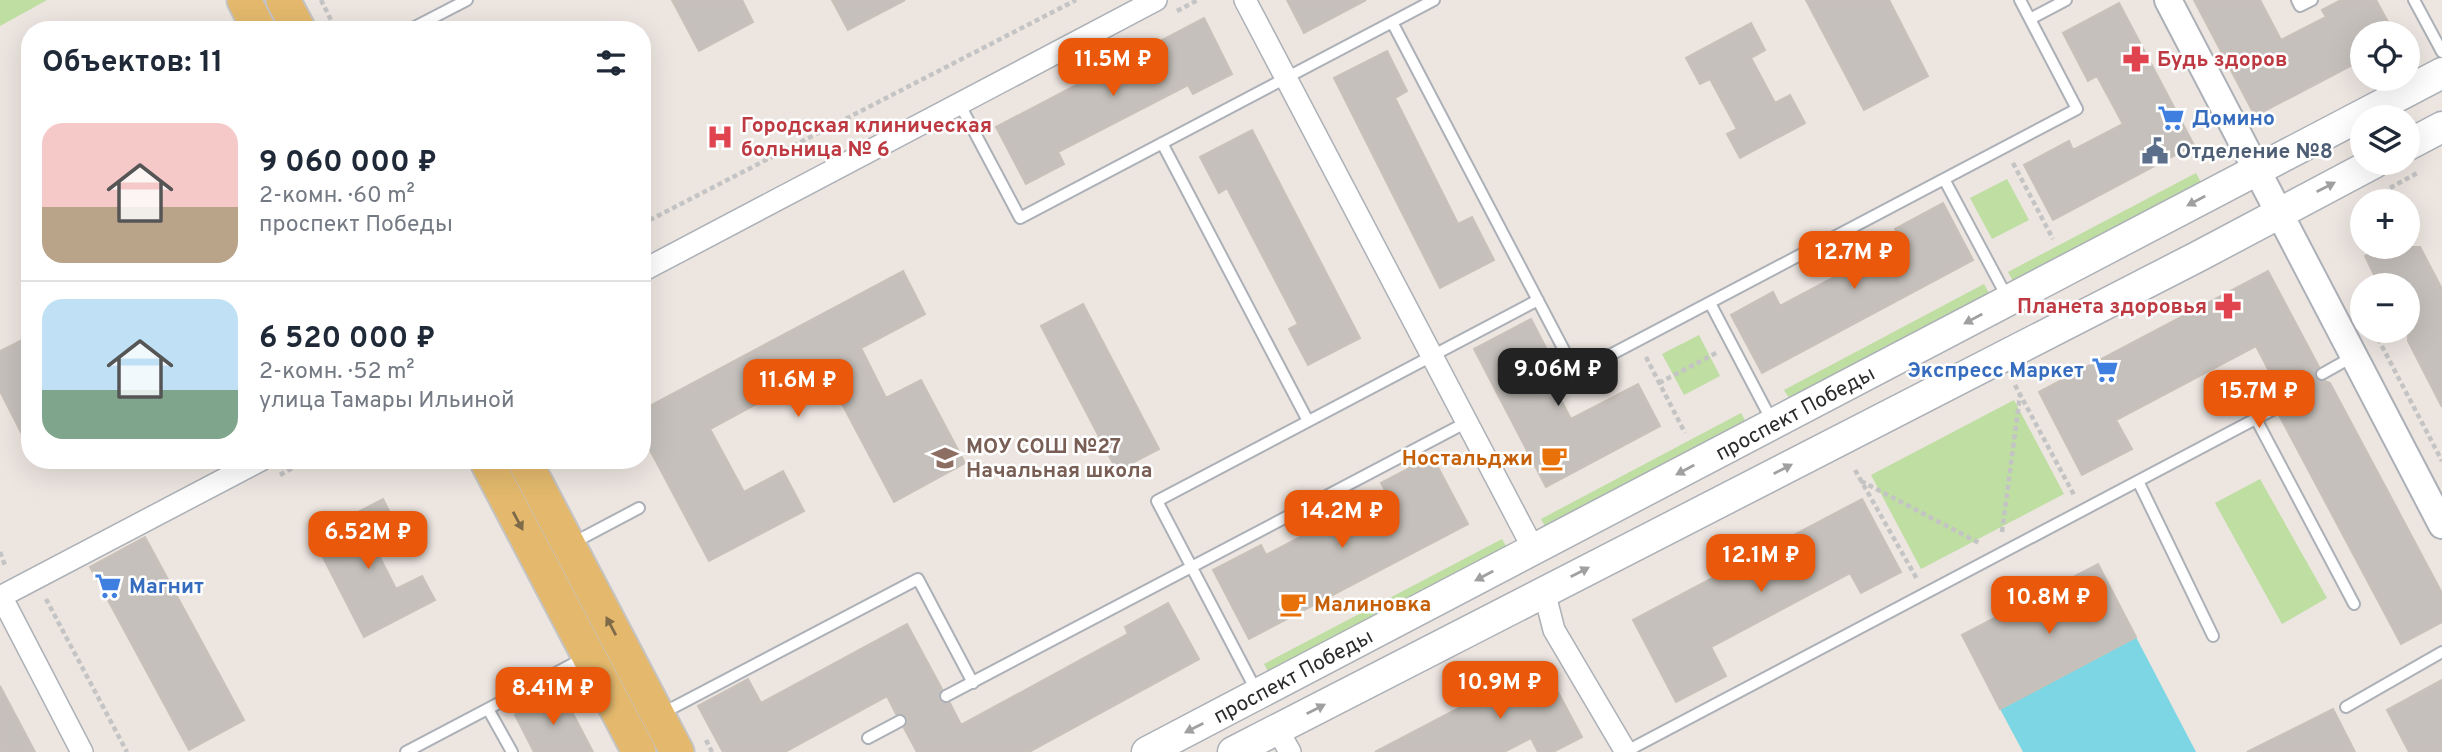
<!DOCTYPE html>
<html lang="ru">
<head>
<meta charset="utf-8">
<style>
  :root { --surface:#fff; --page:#f6f6f7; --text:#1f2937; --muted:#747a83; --line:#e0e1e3; --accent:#ea580c }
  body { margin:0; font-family:Overpass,sans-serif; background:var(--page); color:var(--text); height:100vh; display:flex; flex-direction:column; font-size:26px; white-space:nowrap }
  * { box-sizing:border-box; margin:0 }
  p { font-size:23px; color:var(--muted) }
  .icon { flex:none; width:38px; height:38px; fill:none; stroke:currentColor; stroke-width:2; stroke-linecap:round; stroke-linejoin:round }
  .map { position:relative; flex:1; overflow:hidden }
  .drawer { position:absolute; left:21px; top:21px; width:630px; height:448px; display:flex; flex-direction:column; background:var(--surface); border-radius:28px; box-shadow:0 7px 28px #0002 }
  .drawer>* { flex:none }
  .tools { position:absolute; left:2350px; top:21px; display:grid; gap:14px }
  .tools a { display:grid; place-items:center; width:70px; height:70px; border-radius:50%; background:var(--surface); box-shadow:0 7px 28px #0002; font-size:35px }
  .price { position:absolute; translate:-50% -60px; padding:0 16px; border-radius:14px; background:var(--accent); color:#fff; font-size:23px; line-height:46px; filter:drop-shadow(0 2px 4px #0008) }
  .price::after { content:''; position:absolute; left:50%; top:42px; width:21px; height:16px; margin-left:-10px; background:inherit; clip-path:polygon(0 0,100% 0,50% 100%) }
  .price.active { background:#222; color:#fff }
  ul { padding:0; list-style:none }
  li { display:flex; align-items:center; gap:21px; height:175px; padding:0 21px }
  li+li { border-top:2px solid var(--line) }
  li span { display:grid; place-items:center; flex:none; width:196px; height:140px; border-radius:21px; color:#555 }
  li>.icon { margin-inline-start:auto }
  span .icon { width:84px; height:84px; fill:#fffc; stroke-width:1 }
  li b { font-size:30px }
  h2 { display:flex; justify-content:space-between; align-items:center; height:84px; padding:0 21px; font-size:30px }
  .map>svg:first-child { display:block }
  .green { fill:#bedea2 }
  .water { fill:#7dd6e4 }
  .building { fill:#c5c0bb; stroke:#c8c1b9; stroke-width:2 }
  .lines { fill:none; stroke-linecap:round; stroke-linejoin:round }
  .service-casing { stroke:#acb0b7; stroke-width:14 }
  .minor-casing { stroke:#acb0b7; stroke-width:24 }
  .tertiary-casing { stroke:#acb0b7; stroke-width:30 }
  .secondary-casing { stroke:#acb0b7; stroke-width:33 }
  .primary-casing { stroke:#c4c4c4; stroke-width:37 }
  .path { stroke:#c4c4c4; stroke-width:4.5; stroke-dasharray:5 3.5; stroke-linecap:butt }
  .service { stroke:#fff; stroke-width:10 }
  .minor { stroke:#fff; stroke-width:21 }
  .tertiary { stroke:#fff; stroke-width:26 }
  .secondary { stroke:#fff; stroke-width:30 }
  .primary { stroke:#e4b96d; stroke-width:33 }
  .oneway { fill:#a0a0a0 }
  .oneway2 { fill:#7f6b49 }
  .labels { text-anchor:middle; stroke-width:5; stroke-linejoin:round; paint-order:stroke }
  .health-label { font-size:21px; font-weight:bold; fill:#be3a42; stroke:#fff; text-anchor:start }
  .shop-label { font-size:21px; font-weight:bold; fill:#366cbe; stroke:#fff; text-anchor:start }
  .service-label { font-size:21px; font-weight:bold; fill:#4e5e75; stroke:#fff; text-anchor:start }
  .street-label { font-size:21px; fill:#2c2c2c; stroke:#fff }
  .education-label { font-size:21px; font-weight:bold; fill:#785e54; stroke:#fff; text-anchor:start }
  .food-label { font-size:21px; font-weight:bold; fill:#c56008; stroke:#fff; text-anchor:end }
</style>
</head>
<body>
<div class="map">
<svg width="2442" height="752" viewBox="0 0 2442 752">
  <rect width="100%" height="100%" fill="#ece5e0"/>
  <path class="green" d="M0,0H47L0,26Z
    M2196,173L2202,184L2014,283L2008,272Z
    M2007,179L2029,220L1992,239L1970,198Z
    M1984,284L1990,295L1791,401L1784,390Z
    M1699,335L1720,376L1684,395L1662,354Z
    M2014,400L2064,494L1921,569L1871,475Z
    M1741,413L1747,424L1547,530L1541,519Z
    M2260,479L2327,598L2282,624L2215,503Z
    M1502,539L1508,550L1270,675L1264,664Z"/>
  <path class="water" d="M2136,637L2196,752H2023L2000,709Z"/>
  <path class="building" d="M672,0H742L753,22L699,51Z
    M832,0H905L848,30Z
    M1287,0H1366L1304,33Z
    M1806,0H1889L1928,76L1864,110Z
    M2194,0H2260L2281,40L2326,17L2322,10L2341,0H2376L2394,33H2362V60L2255,116Z
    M2119,3L2194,145L2053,220L2024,165L2069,141L2073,150L2123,124L2097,76L2088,81L2063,33Z
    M1204,18L1232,74L1193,94L1188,85L1058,152L1064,164L1026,184L996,127Z
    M1751,23L1765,50L1751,58L1775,103L1790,95L1805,123L1740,158L1727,134L1737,129L1710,79L1700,84L1686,58Z
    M1387,51L1407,91L1395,98L1458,224L1472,217L1494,260L1440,288L1334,78Z
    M1252,130L1360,338L1308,365L1289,329L1298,324L1227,188L1219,193L1200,157Z
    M1943,203L1973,260L1762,373L1731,315L1773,292L1780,306L1902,241L1895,229Z
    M2383,247H2420L2442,289V407L2408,341V285H2379L2365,256Z
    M903,271L925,314L861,348L886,398L921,380L965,463L894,502L823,368L710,429L744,492L783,471L804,511L709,561L642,435V410Z
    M2268,271L2319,367L2315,377L2330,383L2442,593V622L2401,644L2279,415L2301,404L2304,394L2297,389L2282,396L2256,346L2116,420L2132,449L2082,475L2039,392Z
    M1083,304L1159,449L1117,471L1041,326Z
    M1531,319L1556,367L1546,372L1571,419L1638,384L1660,426L1546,487L1474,349Z
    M30,336V450L0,391V351Z
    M1432,456L1468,524L1249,639L1213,570L1261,545L1266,555L1386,492L1381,483Z
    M383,499L395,523L369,536L396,589L422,576L435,600L364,637L312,536Z
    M1862,499L1901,572L1861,593L1850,573L1711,647L1726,676L1676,702L1633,620Z
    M145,537L244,720L189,750L90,567Z
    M2098,564L2136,637L2000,709L1962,635Z
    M1168,603L1199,659L1029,752H917L904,728L908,722L907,717L896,714L887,696L785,752H723L698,706L748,679L761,703L907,624L942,689L939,700L950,703L961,725L1128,634L1125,627Z
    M1543,664L1582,737L1553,752H1538L1531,738L1504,752H1375Z
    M2442,680V752H2409L2387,710Z
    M0,686L35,752H0Z
    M561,691L593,752H534L515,715Z
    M2333,709L2355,752H2247Z"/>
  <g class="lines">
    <g class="service-casing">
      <path id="service" d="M2297,0L2300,6L2312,0
        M2414,0L2442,52
        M2030,19L2066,0
        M1392,22L1576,373L2077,109L2020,0
        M409,30L467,0
        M959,103L1020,218L1434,0
        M1162,143L1308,421
        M1944,179L2007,297
        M1710,303L1772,421
        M2322,374L2354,356
        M2256,419L2354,604
        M2138,481L2213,636
        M571,544L639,508
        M1257,692L1157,501L1538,300
        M946,696L1467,422
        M2346,707L2442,652
        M488,709L512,752
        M661,714L918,579L973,683
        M868,738L900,721
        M406,752L586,657
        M1625,752L2297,397"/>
    </g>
    <g class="minor-casing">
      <path id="minor" d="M1245,0L1534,550
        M642,271L1156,0
        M1544,591L1554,630L1626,752
        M1,596L82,752
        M0,597L261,460
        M1277,729L1290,752"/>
    </g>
    <g class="tertiary-casing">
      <path id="tertiary" d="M2168,0L2442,525"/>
    </g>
    <g class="secondary-casing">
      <path id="secondary" d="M2408,145L2442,127
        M1147,752L2442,73
        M1233,752L2199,256L2374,163"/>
    </g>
    <g class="primary-casing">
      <path id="primary" d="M244,0L259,30
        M283,0L299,30
        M486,460L639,752
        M524,460L677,752"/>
    </g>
    <path class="path" d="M321,0L336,30
      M1177,11L1198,0
      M2013,163L2053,239
      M2390,188L2419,172
      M642,224L1076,0
      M2374,331L2442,461
      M1646,357L1685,433
      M1659,383L1718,352
      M2015,385L2074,495
      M1855,470L1917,579
      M280,475L307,460
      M1861,481L1981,544
      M2002,532L2020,395
      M0,552L6,568
      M46,599L127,752
      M706,740L712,752"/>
    <use href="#service" class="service"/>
    <use href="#minor" class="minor"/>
    <use href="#tertiary" class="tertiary"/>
    <use href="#secondary" class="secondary"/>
    <use href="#primary" class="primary"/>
  </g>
  <defs><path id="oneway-solid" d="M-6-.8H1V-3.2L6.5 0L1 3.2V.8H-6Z" transform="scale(1.75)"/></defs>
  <g class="oneway">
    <use href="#oneway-solid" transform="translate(2326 187) rotate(-27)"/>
    <use href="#oneway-solid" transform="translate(2196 201) rotate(152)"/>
    <use href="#oneway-solid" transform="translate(1973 319) rotate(152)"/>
    <use href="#oneway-solid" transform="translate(1783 469) rotate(-27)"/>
    <use href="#oneway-solid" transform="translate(1685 470) rotate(152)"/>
    <use href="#oneway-solid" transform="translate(1580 572) rotate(-27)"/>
    <use href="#oneway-solid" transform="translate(1484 576) rotate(152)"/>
    <use href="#oneway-solid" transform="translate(1316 709) rotate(-27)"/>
    <use href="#oneway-solid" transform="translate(1194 728) rotate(153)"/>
  </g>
  <g class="oneway2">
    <use href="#oneway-solid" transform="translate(518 521) rotate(62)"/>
    <use href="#oneway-solid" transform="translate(611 626) rotate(-118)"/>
  </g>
  <defs>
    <g id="pharmacy-bare" transform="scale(2.1)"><path d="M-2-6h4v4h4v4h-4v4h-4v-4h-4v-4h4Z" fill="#e0444e" stroke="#fff" stroke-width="2.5" paint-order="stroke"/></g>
    <g id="supermarket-bare" transform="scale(2.1)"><path d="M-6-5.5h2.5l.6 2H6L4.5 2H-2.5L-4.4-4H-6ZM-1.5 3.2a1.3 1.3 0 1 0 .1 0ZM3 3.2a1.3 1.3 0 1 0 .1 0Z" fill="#3f7fe0" stroke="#fff" stroke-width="2.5" paint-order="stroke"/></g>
    <g id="hospital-bare" transform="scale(2.1)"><path d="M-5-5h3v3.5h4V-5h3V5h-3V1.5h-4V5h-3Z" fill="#e0444e" stroke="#fff" stroke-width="2.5" paint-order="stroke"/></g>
    <g id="civic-bare" transform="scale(2.1)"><path d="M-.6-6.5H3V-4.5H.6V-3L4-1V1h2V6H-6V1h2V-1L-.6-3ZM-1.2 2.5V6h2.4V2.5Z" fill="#5c6f8a" stroke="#fff" stroke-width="2.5" paint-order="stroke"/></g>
    <g id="school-bare" transform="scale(2.1)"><path d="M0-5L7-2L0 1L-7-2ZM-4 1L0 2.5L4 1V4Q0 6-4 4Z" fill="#8d6e63" stroke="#fff" stroke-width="2.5" paint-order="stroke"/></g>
    <g id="cafe-bare" transform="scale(2.1)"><path d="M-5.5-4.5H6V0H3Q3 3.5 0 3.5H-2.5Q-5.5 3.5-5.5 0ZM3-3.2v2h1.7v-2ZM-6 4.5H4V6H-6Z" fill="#e8710a" stroke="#fff" stroke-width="2.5" paint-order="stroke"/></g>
  </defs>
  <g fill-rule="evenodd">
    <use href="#pharmacy-bare" x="2136" y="59"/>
    <use href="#supermarket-bare" x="2171" y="118"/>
    <use href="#hospital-bare" x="720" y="137"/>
    <use href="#civic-bare" x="2155" y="151"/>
    <use href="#pharmacy-bare" x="2228" y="306"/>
    <use href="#supermarket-bare" x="2105" y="370"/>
    <use href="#school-bare" x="945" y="458"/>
    <use href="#cafe-bare" x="1554" y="458"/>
    <use href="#supermarket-bare" x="108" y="586"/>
    <use href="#cafe-bare" x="1293" y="604"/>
  </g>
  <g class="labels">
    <g class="health-label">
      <text x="2157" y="66">Будь здоров</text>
      <text x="741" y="132">Городская клиническая<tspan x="741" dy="24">больница № 6</tspan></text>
      <text x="2207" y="313" text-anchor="end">Планета здоровья</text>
    </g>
    <g class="shop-label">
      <text x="2192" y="125">Домино</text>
      <text x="2084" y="377" text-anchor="end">Экспресс Маркет</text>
      <text x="129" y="593">Магнит</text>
    </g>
    <g class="service-label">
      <text x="2176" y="158">Отделение №8</text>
    </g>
    <g class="street-label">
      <text transform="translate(1795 413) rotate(-28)" y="7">проспект Победы</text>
      <text transform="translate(1293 676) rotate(-28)" y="7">проспект Победы</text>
    </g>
    <g class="education-label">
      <text x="966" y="453">МОУ СОШ №27<tspan x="966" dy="24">Начальная школа</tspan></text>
    </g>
    <g class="food-label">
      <text x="1533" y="465">Ностальджи</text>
      <text x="1314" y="611" text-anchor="start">Малиновка</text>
    </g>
  </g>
</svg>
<div class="tools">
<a><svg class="icon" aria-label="locate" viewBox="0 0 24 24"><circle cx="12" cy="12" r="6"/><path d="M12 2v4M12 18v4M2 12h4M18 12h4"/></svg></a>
<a><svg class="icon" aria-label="layers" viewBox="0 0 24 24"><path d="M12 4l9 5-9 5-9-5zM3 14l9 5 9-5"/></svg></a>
<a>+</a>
<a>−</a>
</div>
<b class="price" style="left:1113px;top:98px">11.5M ₽</b>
<b class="price" style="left:1854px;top:291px">12.7M ₽</b>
<b class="price active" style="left:1558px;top:408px">9.06M ₽</b>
<b class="price" style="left:798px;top:419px">11.6M ₽</b>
<b class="price" style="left:2259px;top:430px">15.7M ₽</b>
<b class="price" style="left:1342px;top:550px">14.2M ₽</b>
<b class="price" style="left:368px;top:571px">6.52M ₽</b>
<b class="price" style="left:1761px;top:594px">12.1M ₽</b>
<b class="price" style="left:2049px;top:636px">10.8M ₽</b>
<b class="price" style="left:1500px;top:721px">10.9M ₽</b>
<b class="price" style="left:553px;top:727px">8.41M ₽</b>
<section class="drawer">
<h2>Объектов: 11<svg class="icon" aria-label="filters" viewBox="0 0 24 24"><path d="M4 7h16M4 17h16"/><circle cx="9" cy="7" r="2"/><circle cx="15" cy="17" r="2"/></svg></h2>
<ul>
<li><span style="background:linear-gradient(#f6c9c9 60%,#b9a48a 0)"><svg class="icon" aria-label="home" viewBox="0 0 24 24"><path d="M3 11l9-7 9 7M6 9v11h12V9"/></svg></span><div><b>9 060 000 ₽</b><p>2-комн. · 60 m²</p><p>проспект Победы</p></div></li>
<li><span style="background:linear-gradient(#bfe0f5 65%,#7fa58c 0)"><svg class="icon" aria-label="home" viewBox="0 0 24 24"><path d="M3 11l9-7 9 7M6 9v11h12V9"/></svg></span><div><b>6 520 000 ₽</b><p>2-комн. · 52 m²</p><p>улица Тамары Ильиной</p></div></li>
</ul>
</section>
</div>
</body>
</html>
